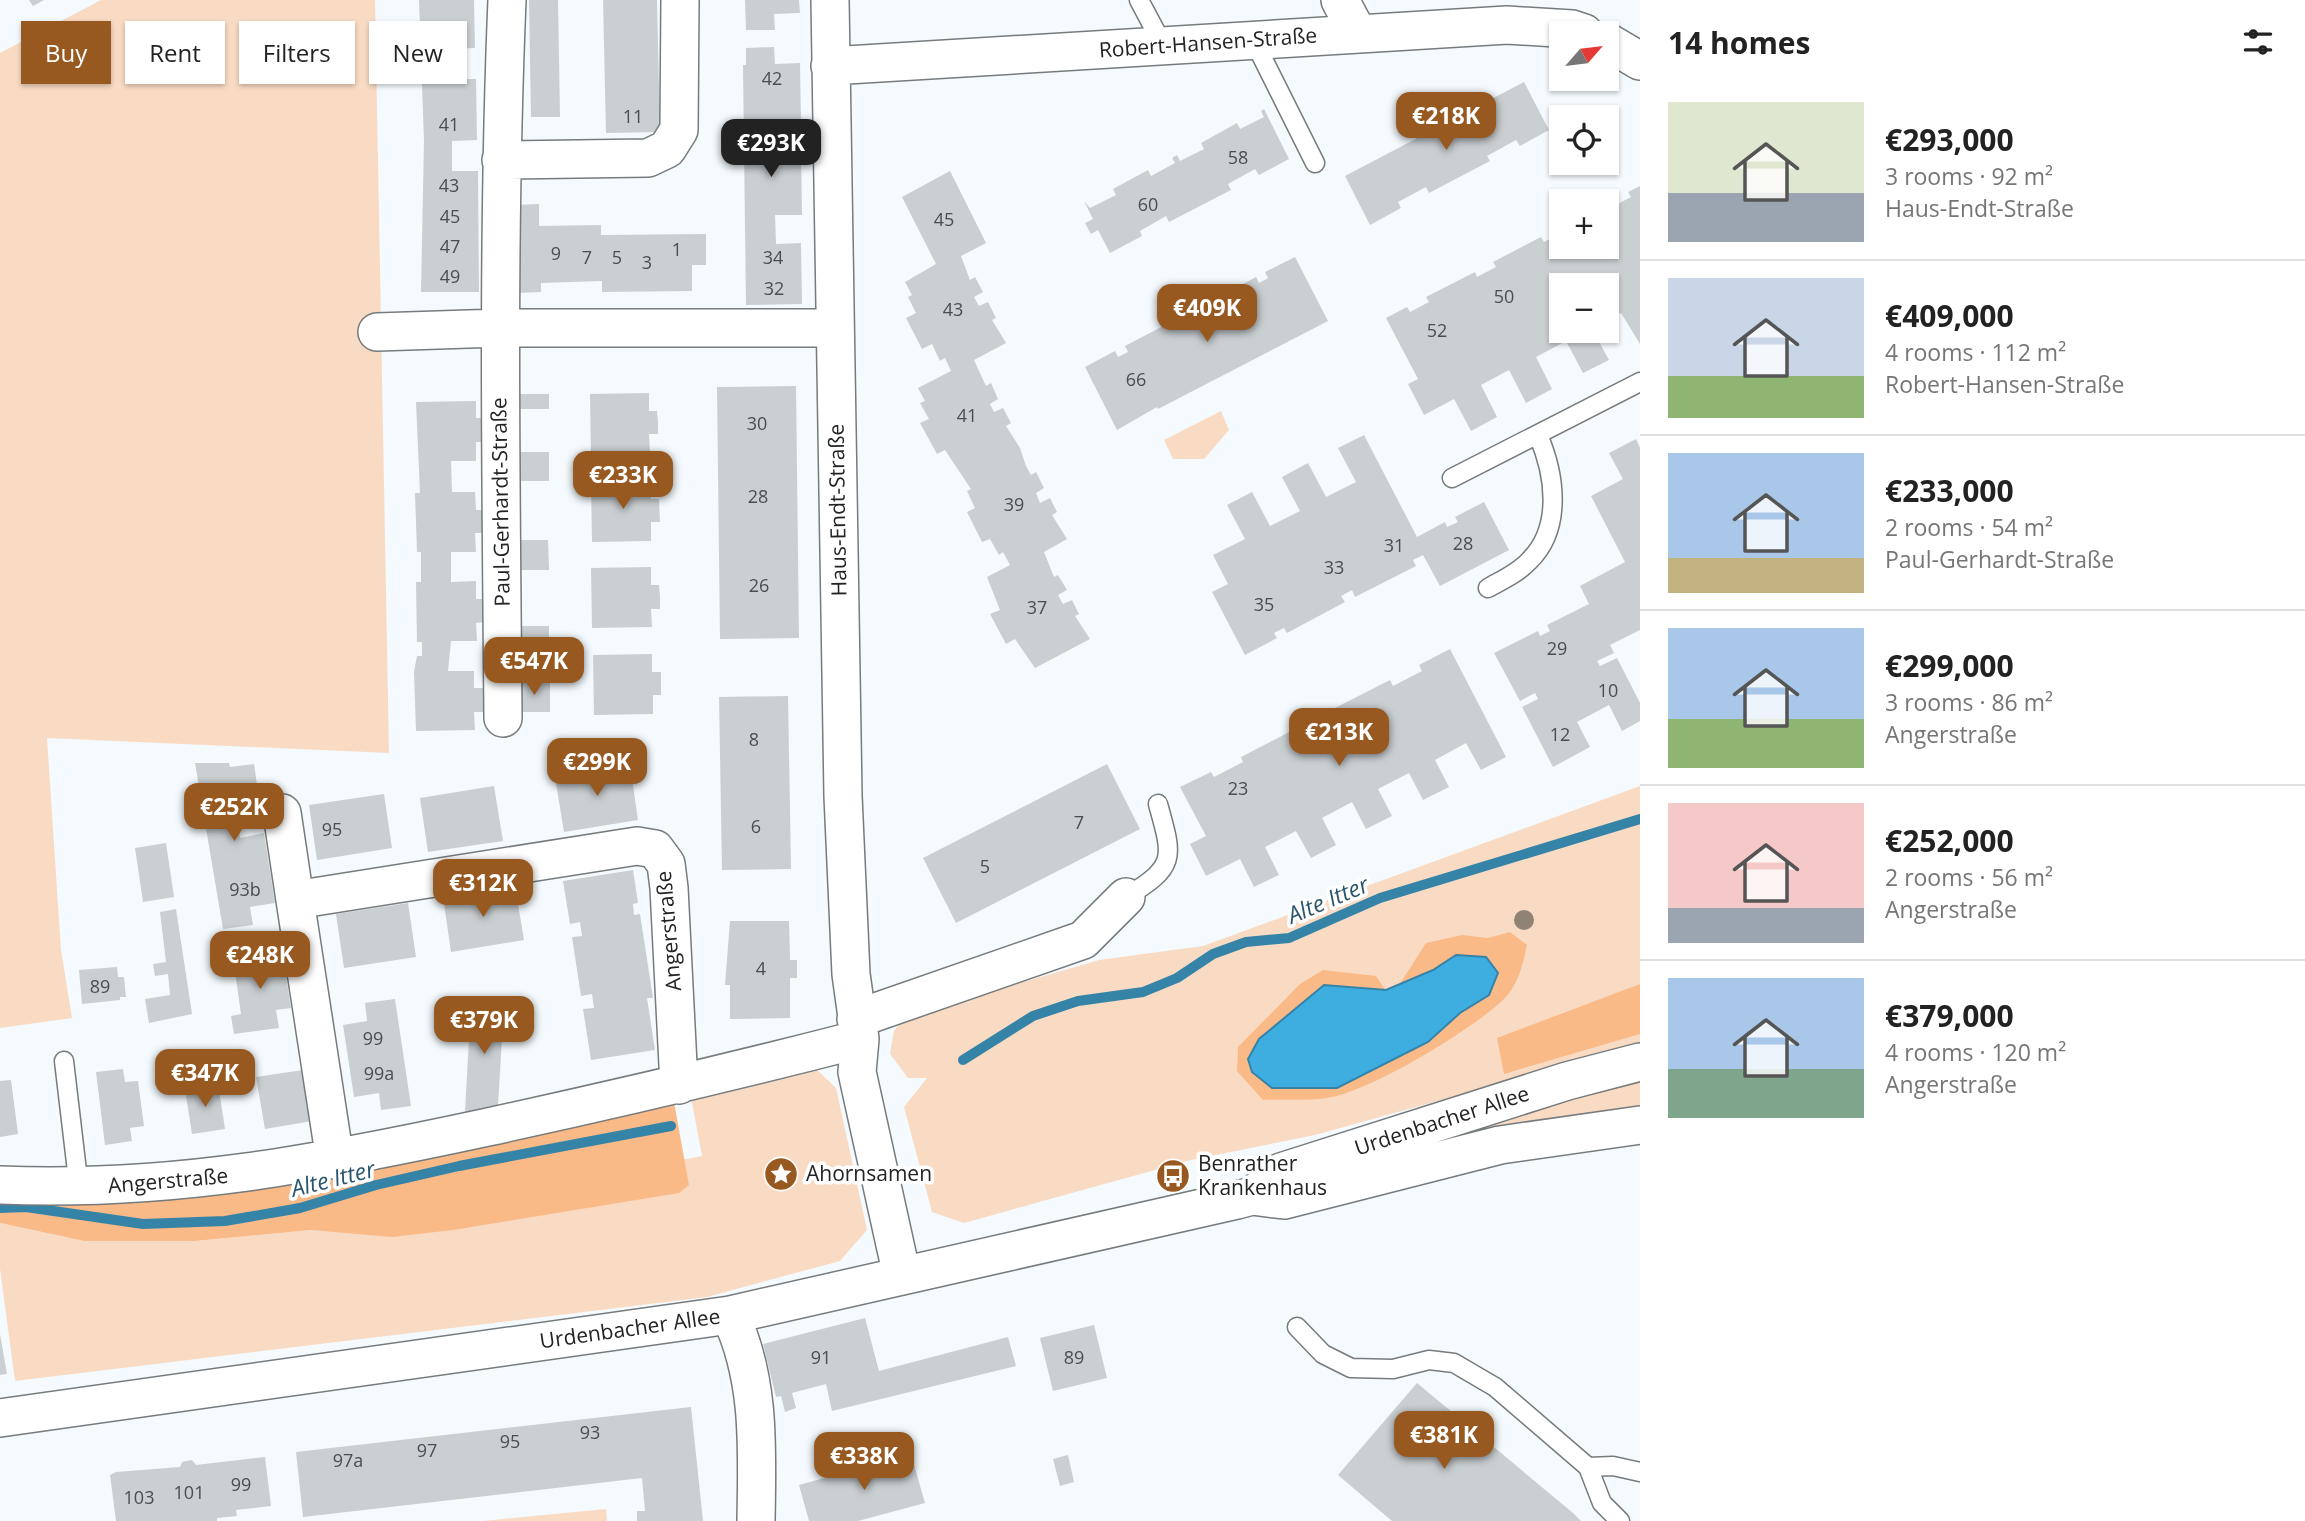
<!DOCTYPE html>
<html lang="en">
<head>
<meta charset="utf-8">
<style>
  :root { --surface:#fff; --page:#f6f6f6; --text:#222; --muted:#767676; --line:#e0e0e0; --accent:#97591f }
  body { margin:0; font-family:"Open Sans",sans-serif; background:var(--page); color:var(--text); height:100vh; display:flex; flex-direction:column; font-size:26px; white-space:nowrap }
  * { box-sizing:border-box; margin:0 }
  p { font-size:23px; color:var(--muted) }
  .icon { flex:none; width:38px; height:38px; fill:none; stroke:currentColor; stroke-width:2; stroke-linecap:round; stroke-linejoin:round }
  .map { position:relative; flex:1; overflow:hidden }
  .panel { display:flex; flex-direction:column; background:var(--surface); width:665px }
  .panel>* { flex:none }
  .hud { position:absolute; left:21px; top:21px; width:665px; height:63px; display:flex; gap:14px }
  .needle { width:46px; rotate:62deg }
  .buttons { position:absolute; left:1549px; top:21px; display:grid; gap:14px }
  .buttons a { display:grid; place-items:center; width:70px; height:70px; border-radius:0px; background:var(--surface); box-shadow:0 2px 5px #0004; font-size:35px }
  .price { position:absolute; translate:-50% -60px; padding:0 16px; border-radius:14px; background:var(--accent); color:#fff; font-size:23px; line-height:46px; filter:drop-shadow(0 2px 4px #0008) }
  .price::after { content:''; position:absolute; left:50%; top:42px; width:21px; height:16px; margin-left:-10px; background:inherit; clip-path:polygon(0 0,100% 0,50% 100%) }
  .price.active { background:#222; color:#fff }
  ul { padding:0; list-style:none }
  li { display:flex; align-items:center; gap:21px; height:175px; padding:0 28px }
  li+li { border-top:2px solid var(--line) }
  li span { display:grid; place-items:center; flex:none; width:196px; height:140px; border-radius:0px; color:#555 }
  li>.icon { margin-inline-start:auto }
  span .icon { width:84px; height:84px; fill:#fffc; stroke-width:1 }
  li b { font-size:30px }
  h2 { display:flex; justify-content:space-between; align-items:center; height:84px; padding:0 28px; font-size:30px }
  .tag { padding:0 24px; border-radius:0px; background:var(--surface); box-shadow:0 2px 5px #0004; font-size:24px; line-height:63px }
  .tag.active { background:var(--accent); color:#fff }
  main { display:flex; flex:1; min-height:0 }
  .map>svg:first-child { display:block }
  .green { fill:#f9dbc4 }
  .forest { fill:#faba88 }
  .water { fill:#3eaee1; stroke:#3584a8; stroke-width:2 }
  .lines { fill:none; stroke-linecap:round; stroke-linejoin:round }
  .stream { stroke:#3584a8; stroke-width:10 }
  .building { fill:#cacfd2 }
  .service-casing { stroke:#767b7d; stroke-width:21 }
  .minor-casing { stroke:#767b7d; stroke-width:40 }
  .service { stroke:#fff; stroke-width:18 }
  .minor { stroke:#fff; stroke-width:37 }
  .tree { fill:#908374 }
  .labels { text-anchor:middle; stroke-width:7; stroke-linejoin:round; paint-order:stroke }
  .number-label { font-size:18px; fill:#4b4e50 }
  .street-label { font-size:21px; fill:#212324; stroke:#fff }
  .poi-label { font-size:21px; fill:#212324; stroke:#fff; text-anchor:start }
  .water-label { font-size:23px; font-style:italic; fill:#2a566c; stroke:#fff }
</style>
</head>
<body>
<main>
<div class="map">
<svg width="1640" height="1521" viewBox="0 0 1640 1521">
  <rect width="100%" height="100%" fill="#f4fafd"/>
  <path class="green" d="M101,0H375L389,753L47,738L61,950L72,1018L0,1028V53Z
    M1221,411L1229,430L1204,459H1173L1164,440Z
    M1640,786V1045L1315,1135L1191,1160L964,1223L932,1212L904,1107L927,1078H908L890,1054L894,1031L904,1017L1099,960L1203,946Z
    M810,1063L836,1088L867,1230L840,1261L707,1297L15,1381L0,1269V1223L84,1241H195L311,1230L702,1156L690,1092Z
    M1640,1078V1113L1305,1186L1465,1126Z
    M606,1509L607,1521H483Z"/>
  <path class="forest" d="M1510,932L1527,945C1523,964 1518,985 1504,999C1475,1028 1368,1093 1327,1098C1307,1101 1284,1099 1263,1100L1237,1071L1238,1047L1300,984L1323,970L1376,976L1386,991L1324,985L1252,1072L1337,1088L1428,1042L1460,1013L1489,995L1456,955L1433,970L1399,985L1426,943L1462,935L1488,938Z
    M1640,984V1034L1504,1074L1497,1038Z
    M674,1102L689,1185L679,1193L453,1230L392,1237L311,1230L195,1241H84L0,1223V1199Z"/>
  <path class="water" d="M1456,955L1486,957L1498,973L1489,995L1460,1013L1428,1042L1337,1088H1272L1252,1072L1248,1059L1259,1039L1324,985L1386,990L1433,970Z"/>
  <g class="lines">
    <path class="stream" d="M963,1060L1033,1016L1078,1001L1143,992L1177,978L1213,954L1246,942L1289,938L1380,898L1640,819
      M0,1208L26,1207L143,1224L225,1221L300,1208L376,1185L459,1166L671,1126"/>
  </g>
  <path class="building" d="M29,0H44L33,6Z
    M419,0H474L475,48L450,49L451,79H476L477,140L452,141V171H478L479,292H421L424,141Z
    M529,0H558L560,117H531Z
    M603,0H657L660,132L606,133Z
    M745,0H799L800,13L774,14L775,30H746Z
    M774,47L775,64L800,63L801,124H775V154L801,153L802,215H775L776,244L801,243L802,304L746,305L743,65H746V48Z
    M1524,82L1549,130L1520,146L1516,140L1487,156L1490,161L1429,193L1426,187L1398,202L1401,208L1370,225L1345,176Z
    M1264,109L1289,159L1259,175L1255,169L1228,184L1231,190L1169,222L1166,216L1140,231L1142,236L1110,253L1098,230L1091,234L1085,223L1093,219L1084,201L1090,208L1116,195L1113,189L1148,170L1151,176L1175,163L1172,158L1177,155L1180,161L1204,149L1201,143L1237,123L1240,129L1264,117L1261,111Z
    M950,171L986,243L961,256L970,280L975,277L983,292L974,297L979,306L988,302L996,318L992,320L1006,343L974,360L986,386L991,383L998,399L990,404L994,412L1003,408L1011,423L1006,426L1020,448L1026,466L1031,475L1036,472L1044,488L1036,493L1040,503L1050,498L1057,512L1052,515L1067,539L1044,552L1054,577L1058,575L1067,590L1058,595L1063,604L1072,600L1079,614L1075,616L1090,639L1035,668L1015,639L1006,644L990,614L1000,610L987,577L1010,565L1003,552L999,555L990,539L982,542L967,512L975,508L967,491L971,489L945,450L937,454L920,423L929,419L920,403L925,401L918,388L951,371L945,358L940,361L932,344L922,349L906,318L916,313L908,297L912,295L905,282L936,264L902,197Z
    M1640,186V344L1621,313L1606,320V285H1561V331H1593L1609,360L1583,373L1566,341L1536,357L1552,389L1526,403L1509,370L1481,385L1497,417L1471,431L1454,399L1424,415L1408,384L1418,379L1386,318L1407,307L1410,312L1429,302L1426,297L1475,272L1477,277L1496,267L1493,262L1541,237L1544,242L1561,233V247H1606V200L1610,208L1631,197L1628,192Z
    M539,204V226L601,225V235L706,234V265H692V291L602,292V281L541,283V292L516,293L513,205Z
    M1295,257L1328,321L1158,409L1157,407L1117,430L1085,367L1115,351L1118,357L1128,352L1125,346L1186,314L1189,320L1198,316L1195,310L1256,277L1259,283L1268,278L1265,272Z
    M796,386L799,638L720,639L717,387Z
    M649,393V411H657L658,422V434H649L650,453L591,454L590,394Z
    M520,394H549V409H520Z
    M476,401V418H484V442H476V461H451L452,492H475L476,510H484V533H475L476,552H451V582L476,581V599H485V622L476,623L477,641H451L448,671H474V688H483V712H474L475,730L416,731L414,672L417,656H422V642H417L416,582H421V552H417L415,493H420L416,402Z
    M1364,435L1417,537L1445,522L1447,527L1458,522L1455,517L1484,502L1509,550L1440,586L1423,555L1413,560L1416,566L1355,597L1352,590L1341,596L1345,602L1287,633L1284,628L1274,633L1277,638L1245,655L1212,592L1228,584L1213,555L1245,539L1227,505L1252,492L1270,526L1300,511L1282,477L1308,463L1326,497L1356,482L1338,448Z
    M1636,439L1640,448V630L1610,645L1614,653L1597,661L1600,666L1617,658L1640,703V721L1622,731L1609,705L1577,722L1590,747L1553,767L1522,707L1538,699L1535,693L1520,701L1494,653L1538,631L1540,636L1550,631L1547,625L1589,604L1580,586L1625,562L1591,496L1623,479L1609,453Z
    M518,452H549V481H519Z
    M651,481V499H659L660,522H651V541L592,542L591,482Z
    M519,540H548L549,570H520Z
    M651,567V585H659L660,597V609H651L652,627L592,628L591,568Z
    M520,626H549V657H520Z
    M1450,649L1506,757L1481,770L1466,743L1435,760L1449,787L1423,800L1409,773L1378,789L1392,816L1366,829L1352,802L1322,818L1336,845L1311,858L1296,831L1265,847L1279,875L1254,887L1240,859L1206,876L1190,844L1206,836L1180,787L1211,772L1214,777L1243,762L1241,757L1301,726L1304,733L1333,718L1329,711L1390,680L1393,686L1422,671L1419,665Z
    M652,654V672H661V695H653V714L594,715L593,655Z
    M519,682L550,683V712H519Z
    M788,696L791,869L722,870L719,697Z
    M195,763H229L230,767L254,764L259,799L234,803L240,838L264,833L275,903L250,907L253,925L223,929Z
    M1107,764L1140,829L956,923L923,858Z
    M630,765L638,820L564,832L555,777Z
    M494,786L503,841L428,852L420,798Z
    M384,794L392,848L317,860L309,805Z
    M166,843L174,897L143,902L135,848Z
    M633,870L638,903L633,904L634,915L640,914L653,998H647L655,1050L591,1060L583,1009L594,1008L592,994L581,996L572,937L582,936L580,922L570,924L563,881Z
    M515,886L524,940L451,952L443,897Z
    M408,903L416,957L344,968L336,914Z
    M176,909L192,1014L149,1023L145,999L170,995L168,974L155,976L153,964L166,962L160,912Z
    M730,921H789L790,960H797V978H790V1018L730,1019V985H725Z
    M282,950L291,1008L276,1010L279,1028L234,1034L231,1016L241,1014L233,958Z
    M117,967L118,977H124L126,997H120V1000L82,1004L79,970Z
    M395,999L411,1106L381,1110L379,1093L354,1097L343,1025L367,1021L365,1003Z
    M471,1003L504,1005L498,1105L465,1112Z
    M123,1069L125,1082L138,1081L144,1126L130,1128L132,1141L105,1145L96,1072Z
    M303,1070L312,1121L265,1129L256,1077Z
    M11,1080L18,1134L0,1137V1081Z
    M218,1084L225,1129L192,1134L185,1089Z
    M865,1318L879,1371L1008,1337L1016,1366L832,1411L826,1384L792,1393L796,1408L785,1412L781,1396L776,1397L763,1344Z
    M1094,1325L1107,1378L1053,1391L1040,1338Z
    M0,1334L7,1374L0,1375Z
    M1417,1383L1573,1513L1581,1521H1392L1379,1510L1338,1475Z
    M691,1407L703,1521H637V1511H645L642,1478L303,1517L296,1452Z
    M911,1454L925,1503L858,1521H809L799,1485Z
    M1068,1455L1074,1482L1060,1486L1053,1459Z
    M265,1457L271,1506L236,1510L237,1516L217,1518V1521H116L110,1475L116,1472L180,1467L182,1462L192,1460L196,1465Z"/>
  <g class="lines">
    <g class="service-casing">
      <path id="service" d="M1139,0L1164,47
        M1254,41L1315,163
        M1452,478L1640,382
        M1488,588C1502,580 1518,573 1529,561C1563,528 1555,474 1538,435
        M1126,897C1177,866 1173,858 1158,804
        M64,1061L79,1188
        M1297,1327L1323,1354L1351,1368L1393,1369L1429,1360L1454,1363L1495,1387L1588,1467L1602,1503L1620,1521
        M1588,1467L1613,1466L1640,1472"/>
    </g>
    <g class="minor-casing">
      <path id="minor" d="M830,0L843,796L851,974L860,1039L857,1072L902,1276
        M1340,0L1357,32
        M1606,41L1640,61
        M830,66L1507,25L1572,29L1584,33
        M501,160L648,158L667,149L679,130L680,0
        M377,332L499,328H834
        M503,718C501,478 497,239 507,0
        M282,813L295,900
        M856,1019L1083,940L1126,897
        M335,1160L295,900L637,846L655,849L666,864L669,888L679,1085
        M0,1185C172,1192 321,1163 488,1127C612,1100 736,1071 860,1039
        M1252,1196L1284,1200L1500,1145L1640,1125
        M730,1315C761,1380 757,1451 756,1521
        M0,1418L730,1315L1237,1200L1252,1196L1281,1172L1567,1081L1640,1062"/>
    </g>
    <use href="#service" class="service"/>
    <use href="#minor" class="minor"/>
  </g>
  <circle class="tree" cx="1524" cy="920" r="10"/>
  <defs>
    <g id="sight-disc" transform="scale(1.75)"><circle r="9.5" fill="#97591f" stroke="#fff"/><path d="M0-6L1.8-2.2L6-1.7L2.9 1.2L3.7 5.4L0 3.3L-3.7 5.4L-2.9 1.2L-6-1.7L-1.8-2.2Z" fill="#fff"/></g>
    <g id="bus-disc" transform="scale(1.75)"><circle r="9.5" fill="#97591f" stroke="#fff"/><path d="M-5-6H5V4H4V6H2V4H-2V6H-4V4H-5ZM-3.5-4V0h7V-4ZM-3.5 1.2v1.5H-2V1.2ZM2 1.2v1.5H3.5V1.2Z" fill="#fff"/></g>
  </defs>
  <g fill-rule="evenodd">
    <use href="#sight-disc" x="781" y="1174"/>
    <use href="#bus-disc" x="1173" y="1176"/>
  </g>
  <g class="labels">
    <g class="number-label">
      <text x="772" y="85">42</text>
      <text x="633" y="123">11</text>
      <text x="449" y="131">41</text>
      <text x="1238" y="164">58</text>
      <text x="449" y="192">43</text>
      <text x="1148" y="211">60</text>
      <text x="450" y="223">45</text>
      <text x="944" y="226">45</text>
      <text x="450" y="253">47</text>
      <text x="677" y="256">1</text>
      <text x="556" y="260">9</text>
      <text x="587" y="264">7</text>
      <text x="617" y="264">5</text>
      <text x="773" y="264">34</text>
      <text x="647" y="269">3</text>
      <text x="450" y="283">49</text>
      <text x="774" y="295">32</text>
      <text x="1504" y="303">50</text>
      <text x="953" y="316">43</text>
      <text x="1437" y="337">52</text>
      <text x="1136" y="386">66</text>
      <text x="967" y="422">41</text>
      <text x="757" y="430">30</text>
      <text x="758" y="503">28</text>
      <text x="1014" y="511">39</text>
      <text x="1463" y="550">28</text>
      <text x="1394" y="552">31</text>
      <text x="1334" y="574">33</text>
      <text x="759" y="592">26</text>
      <text x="1264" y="611">35</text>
      <text x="1037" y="614">37</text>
      <text x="1557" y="655">29</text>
      <text x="1608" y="697">10</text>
      <text x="1560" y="741">12</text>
      <text x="754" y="746">8</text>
      <text x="1238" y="795">23</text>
      <text x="1079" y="829">7</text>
      <text x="756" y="833">6</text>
      <text x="332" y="836">95</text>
      <text x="985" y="873">5</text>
      <text x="245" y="896">93b</text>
      <text x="761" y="975">4</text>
      <text x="100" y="993">89</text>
      <text x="373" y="1045">99</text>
      <text x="379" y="1080">99a</text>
      <text x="821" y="1364">91</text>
      <text x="1074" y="1364">89</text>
      <text x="590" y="1439">93</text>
      <text x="510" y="1448">95</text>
      <text x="427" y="1457">97</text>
      <text x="348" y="1467">97a</text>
      <text x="241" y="1491">99</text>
      <text x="189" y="1499">101</text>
      <text x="139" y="1504">103</text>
    </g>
    <g class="street-label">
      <text transform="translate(1208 43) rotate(-4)" y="7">Robert-Hansen-Straße</text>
      <text transform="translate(501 502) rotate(-91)" y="7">Paul-Gerhardt-Straße</text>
      <text transform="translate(838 510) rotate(-91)" y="7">Haus-Endt-Straße</text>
      <text transform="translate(669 931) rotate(-95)" y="7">Angerstraße</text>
      <text transform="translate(1442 1121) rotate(-18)" y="7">Urdenbacher Allee</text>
      <text transform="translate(168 1181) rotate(-5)" y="7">Angerstraße</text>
      <text transform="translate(630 1329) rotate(-8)" y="7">Urdenbacher Allee</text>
    </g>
    <g class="poi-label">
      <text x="1198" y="1171">Benrather<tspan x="1198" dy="24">Krankenhaus</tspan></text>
      <text x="806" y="1181">Ahornsamen</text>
    </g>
    <g class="water-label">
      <text transform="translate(1328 900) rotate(-23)" y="8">Alte Itter</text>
      <text transform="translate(333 1179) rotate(-14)" y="8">Alte Itter</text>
    </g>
  </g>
</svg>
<div class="buttons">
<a><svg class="needle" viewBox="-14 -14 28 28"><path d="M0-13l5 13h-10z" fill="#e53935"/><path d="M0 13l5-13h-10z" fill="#767676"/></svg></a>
<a><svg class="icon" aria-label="locate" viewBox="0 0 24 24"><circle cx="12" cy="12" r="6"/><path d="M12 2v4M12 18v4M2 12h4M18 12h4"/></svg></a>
<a>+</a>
<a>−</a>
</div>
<b class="price" style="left:1446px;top:152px">€218K</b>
<b class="price active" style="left:771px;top:179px">€293K</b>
<b class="price" style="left:1207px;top:344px">€409K</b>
<b class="price" style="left:623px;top:511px">€233K</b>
<b class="price" style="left:534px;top:697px">€547K</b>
<b class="price" style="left:1339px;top:768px">€213K</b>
<b class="price" style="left:597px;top:798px">€299K</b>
<b class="price" style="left:234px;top:843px">€252K</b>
<b class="price" style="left:483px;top:919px">€312K</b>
<b class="price" style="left:260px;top:991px">€248K</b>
<b class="price" style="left:484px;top:1056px">€379K</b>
<b class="price" style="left:205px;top:1109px">€347K</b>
<b class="price" style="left:1444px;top:1471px">€381K</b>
<b class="price" style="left:864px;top:1492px">€338K</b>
<div class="hud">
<a class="tag active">Buy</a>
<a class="tag">Rent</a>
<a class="tag">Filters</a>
<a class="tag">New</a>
</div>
</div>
<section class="panel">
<h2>14 homes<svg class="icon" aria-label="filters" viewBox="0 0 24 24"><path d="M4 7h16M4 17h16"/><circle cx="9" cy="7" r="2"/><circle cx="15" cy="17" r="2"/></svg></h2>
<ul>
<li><span style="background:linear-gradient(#dfe7d0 65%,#9aa5b1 0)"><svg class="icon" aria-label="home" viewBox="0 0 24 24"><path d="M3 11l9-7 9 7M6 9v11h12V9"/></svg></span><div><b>€293,000</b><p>3 rooms · 92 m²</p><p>Haus-Endt-Straße</p></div></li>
<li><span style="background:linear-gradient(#c9d6e8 70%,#8fb573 0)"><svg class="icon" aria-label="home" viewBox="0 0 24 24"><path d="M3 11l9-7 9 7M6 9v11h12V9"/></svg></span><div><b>€409,000</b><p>4 rooms · 112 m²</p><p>Robert-Hansen-Straße</p></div></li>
<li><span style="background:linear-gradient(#a9c7e8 75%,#c2b280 0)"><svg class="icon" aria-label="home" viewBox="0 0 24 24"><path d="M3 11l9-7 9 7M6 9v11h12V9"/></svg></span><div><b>€233,000</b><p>2 rooms · 54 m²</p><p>Paul-Gerhardt-Straße</p></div></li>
<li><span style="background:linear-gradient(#a9c7e8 65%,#8fb573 0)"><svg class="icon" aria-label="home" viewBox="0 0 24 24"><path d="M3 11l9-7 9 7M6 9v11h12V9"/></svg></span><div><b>€299,000</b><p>3 rooms · 86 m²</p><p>Angerstraße</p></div></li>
<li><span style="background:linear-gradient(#f6c9c9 75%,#9aa5b1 0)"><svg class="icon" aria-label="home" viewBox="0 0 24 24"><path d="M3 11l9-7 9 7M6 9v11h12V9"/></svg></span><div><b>€252,000</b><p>2 rooms · 56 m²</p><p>Angerstraße</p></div></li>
<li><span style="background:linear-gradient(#a9c7e8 65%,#7fa58c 0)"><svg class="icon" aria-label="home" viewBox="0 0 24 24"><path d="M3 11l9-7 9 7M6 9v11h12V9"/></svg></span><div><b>€379,000</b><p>4 rooms · 120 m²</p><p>Angerstraße</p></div></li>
</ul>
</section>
</main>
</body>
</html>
